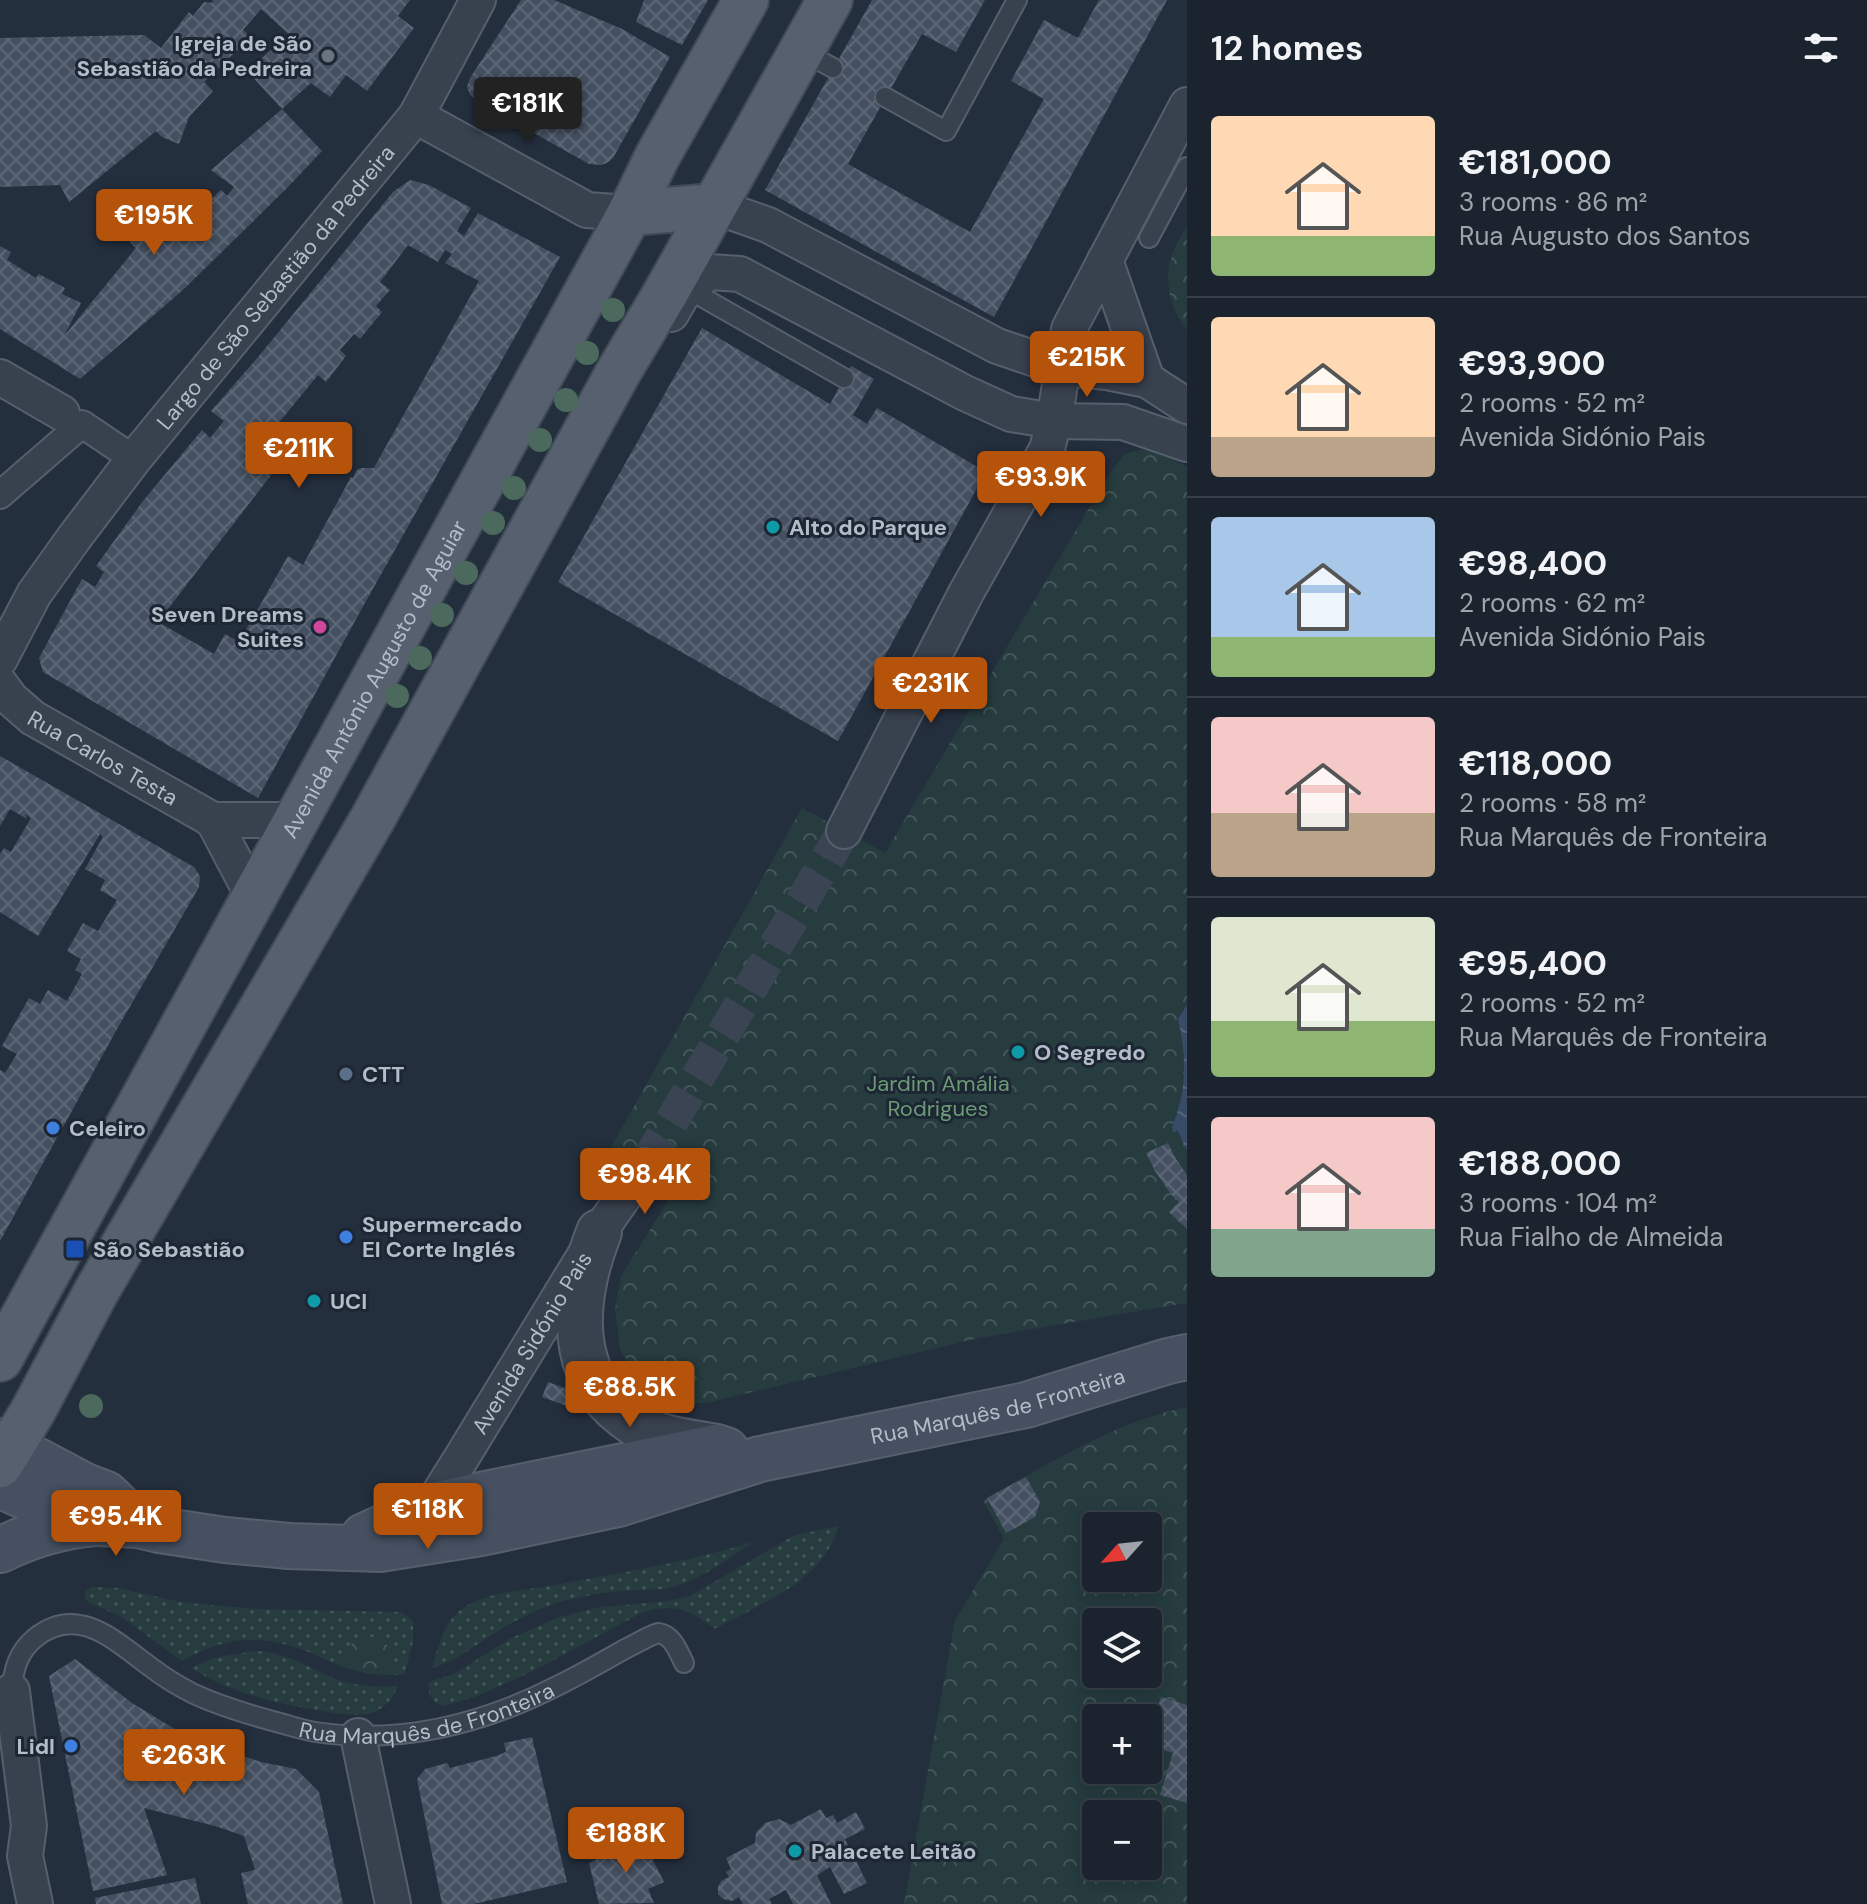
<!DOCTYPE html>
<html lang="en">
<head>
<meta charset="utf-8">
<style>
  :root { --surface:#1b232e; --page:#282f3a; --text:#f1f3f6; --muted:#a0a4aa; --line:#39404a; --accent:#b45309 }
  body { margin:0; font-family:"DM Sans",sans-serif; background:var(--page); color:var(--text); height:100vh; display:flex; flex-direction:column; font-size:30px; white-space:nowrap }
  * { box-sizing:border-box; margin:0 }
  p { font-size:26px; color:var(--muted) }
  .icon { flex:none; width:44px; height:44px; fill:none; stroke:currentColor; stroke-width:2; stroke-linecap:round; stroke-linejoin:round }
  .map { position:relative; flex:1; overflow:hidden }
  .panel { display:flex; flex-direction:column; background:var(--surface); width:680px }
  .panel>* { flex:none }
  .needle { width:52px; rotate:243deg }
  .controls { position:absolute; left:1082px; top:1512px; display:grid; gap:16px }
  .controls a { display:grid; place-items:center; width:80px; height:80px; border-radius:8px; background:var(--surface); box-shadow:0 4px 20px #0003,0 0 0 2px var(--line); font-size:40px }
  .price { position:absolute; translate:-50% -68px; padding:0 18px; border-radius:8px; background:var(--accent); color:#fff; font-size:26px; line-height:52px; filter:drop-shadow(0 2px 4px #0008) }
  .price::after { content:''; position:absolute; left:50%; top:48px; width:24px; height:18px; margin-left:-12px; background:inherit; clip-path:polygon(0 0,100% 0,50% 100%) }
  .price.on { background:#222; color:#fff }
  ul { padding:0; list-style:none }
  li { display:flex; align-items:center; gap:24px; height:200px; padding:0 24px }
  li+li { border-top:2px solid var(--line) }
  li span { display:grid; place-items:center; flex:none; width:224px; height:160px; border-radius:8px; color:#555 }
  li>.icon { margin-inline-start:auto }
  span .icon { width:96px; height:96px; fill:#fffc; stroke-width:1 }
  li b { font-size:34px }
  h2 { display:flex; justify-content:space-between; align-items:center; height:96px; padding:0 24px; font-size:34px }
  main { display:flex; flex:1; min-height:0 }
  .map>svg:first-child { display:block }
  .grass { fill:url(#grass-dots) }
  .forest { fill:url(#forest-crowns); fill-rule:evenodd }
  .water { fill:url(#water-ripples) }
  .building { fill:url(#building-cross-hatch); fill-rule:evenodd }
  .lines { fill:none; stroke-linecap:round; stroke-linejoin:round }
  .minor-tunnel { stroke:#3a4453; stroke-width:34; stroke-dasharray:34 17; stroke-linecap:butt }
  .service-casing { stroke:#565f6c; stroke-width:22 }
  .pedestrian-casing { stroke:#565f6c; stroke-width:30 }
  .minor-casing { stroke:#565f6c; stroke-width:38 }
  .tertiary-casing { stroke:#565f6c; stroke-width:48 }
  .secondary-casing { stroke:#565f6c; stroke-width:48 }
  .primary-casing { stroke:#414a57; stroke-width:48 }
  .service { stroke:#38414e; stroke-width:18 }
  .pedestrian { stroke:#38414e; stroke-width:26 }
  .minor { stroke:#38414e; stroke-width:34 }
  .tertiary { stroke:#38414e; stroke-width:44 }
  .secondary { stroke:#465061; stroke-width:44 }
  .primary { stroke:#56606e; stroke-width:44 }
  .tree { fill:#4b6a5d }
  .worship-dot { fill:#6b7280; stroke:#1d2633; stroke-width:3 }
  .culture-dot { fill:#0f9aa8; stroke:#1d2633; stroke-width:3 }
  .hotel-dot { fill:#d1479c; stroke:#1d2633; stroke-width:3 }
  .service-dot { fill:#5c6f8a; stroke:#1d2633; stroke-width:3 }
  .shop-dot { fill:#3f7fe0; stroke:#1d2633; stroke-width:3 }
  .transit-dot { fill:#1a4fb4; stroke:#1d2633; stroke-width:3 }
  .labels { text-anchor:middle; stroke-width:6; stroke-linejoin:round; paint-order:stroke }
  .poi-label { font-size:22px; font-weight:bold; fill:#b4bcc9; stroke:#1d2633; text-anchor:start }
  .street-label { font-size:22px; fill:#b4bcc9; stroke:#1d2633 }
  .park-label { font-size:22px; fill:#6b9a76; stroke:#1d2633 }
</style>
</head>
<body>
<main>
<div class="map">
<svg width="1187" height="1904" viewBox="0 0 1187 1904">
  <defs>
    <pattern id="grass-dots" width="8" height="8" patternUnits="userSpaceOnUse" patternTransform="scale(2)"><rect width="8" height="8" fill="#263c3f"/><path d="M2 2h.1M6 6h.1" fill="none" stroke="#435659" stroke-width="1.8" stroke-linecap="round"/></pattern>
    <pattern id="forest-crowns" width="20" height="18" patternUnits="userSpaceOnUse" patternTransform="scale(2)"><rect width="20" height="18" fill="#263c3f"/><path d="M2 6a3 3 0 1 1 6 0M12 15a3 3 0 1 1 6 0" fill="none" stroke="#435659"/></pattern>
    <pattern id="water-ripples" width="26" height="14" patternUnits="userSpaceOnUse" patternTransform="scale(2)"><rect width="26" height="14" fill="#394c67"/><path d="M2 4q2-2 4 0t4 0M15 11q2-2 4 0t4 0" fill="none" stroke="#53647b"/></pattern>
    <pattern id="building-cross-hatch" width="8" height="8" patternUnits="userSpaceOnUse" patternTransform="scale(2)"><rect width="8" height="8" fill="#455162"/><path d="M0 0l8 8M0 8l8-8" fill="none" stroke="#5d6877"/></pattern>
  </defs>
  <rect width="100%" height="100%" fill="#242f3e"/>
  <path class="grass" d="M839,1526C823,1582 760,1604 714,1629C691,1609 673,1603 643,1612L533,1671L477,1696L444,1706L436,1703L429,1695V1682L454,1674L511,1638L559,1617L601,1607L660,1602L688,1597L795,1535Z
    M753,1542C726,1560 698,1582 665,1589C606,1591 561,1594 508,1625C482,1639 461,1660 432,1668C438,1650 442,1627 457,1613C482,1591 524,1591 556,1585C622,1572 689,1562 753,1542Z
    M91,1587L118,1588L180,1602L257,1609L401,1612L413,1621V1642L404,1675H387C408,1632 340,1620 346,1668C334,1664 323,1658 311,1653C264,1633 226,1636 182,1661L120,1616L89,1603L85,1598V1592Z
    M254,1651C287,1652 307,1667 336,1679C355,1686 378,1688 398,1686C392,1700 383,1711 367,1714C353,1716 338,1714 324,1711C278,1704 230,1693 191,1668L214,1658Z"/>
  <path class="forest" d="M1187,226V329C1170,310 1163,280 1172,255C1175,245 1182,235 1187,226Z
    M1151,448L1187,467V1303L979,1338L706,1403L675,1402L639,1380L620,1349L615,1309L621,1276L678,1185L611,1147L802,808L885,853L1111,471L1126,453Z
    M1187,1407V1904H904L955,1620L1004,1539L983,1500C1048,1465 1113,1422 1187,1407ZM1096,1526H1148V1578H1096ZM1096,1622H1148V1674H1096ZM1096,1718H1148V1770H1096ZM1096,1814H1148V1866H1096Z
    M363,1636C388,1636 398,1653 387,1675L368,1674L346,1668C344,1652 348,1643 363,1636Z"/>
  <path class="water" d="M1187,1005V1151L1178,1131L1173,1132L1172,1127C1187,1091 1187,1057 1178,1019Z"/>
  <path class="building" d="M213,0H410L398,16L414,28L367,91L346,75L330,97L311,83L282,109L247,71L271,50L275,54L291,36L261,9L243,30L251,37L204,82L213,91L189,117L179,144L162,137L156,131L69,202L60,185L0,187V38L144,35L161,48L189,12L193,16L204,2L212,3Z
    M521,0H554L622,29L670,57L613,158L607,163L601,165L589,164L477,101L470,95L467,87L470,78Z
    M644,0H708L682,45L636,22Z
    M872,0H985L956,52L922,34L848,164L970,232L1044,99L1011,81L1044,20L1078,38L1099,0H1167L994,317L765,190Z
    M282,109L322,151L286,189L184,289L80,379L0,329V246L11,252L7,260L36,278L39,274L65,288L62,294L81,303L64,336L136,248L130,242L151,209L174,234L221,190L227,196L234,187L211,170Z
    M410,180L429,185L471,208L457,231L464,236L478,213L560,257L366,601L258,798L43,672L39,658L82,579L95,587L104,572L96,566L143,501L202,430L210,438L224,421L211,411L259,356L393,192ZM408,245L438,262L445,250L452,254L445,263L479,281L376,464L374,468H361L356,471L353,478L351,477L303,565L288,556L239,642L225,634L214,654L158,622L278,466L258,448L318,375L326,382L346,356L340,350L354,334L360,339L382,312L376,306L390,290L380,282Z
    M702,328L830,404L851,366L874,379L853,415L867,424L877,408L986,472L838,741L558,582Z
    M0,756L194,867L200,876L199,887L117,1029L0,1241V1070L5,1073L17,1054L2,1046L29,998L40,1004L48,990L67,1001L82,974L75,970L81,959L67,951L83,923L98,931L117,900L100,890L105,880L85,869L103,837L100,834L38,936L0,912V854L4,848L11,852L31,818L25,814L27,819L10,809L0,826Z
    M1168,1143L1176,1159L1187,1175V1229L1169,1212L1179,1202L1171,1194L1155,1171L1146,1153Z
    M548,1382L575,1392L570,1407L542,1397Z
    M1026,1477L1040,1502L1035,1517L1006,1533L987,1498Z
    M75,1659L132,1703L173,1728L216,1747L261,1762L296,1769L319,1792L343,1904H248L241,1873L255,1870L244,1836L215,1826L144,1808L167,1875L93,1891L49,1676Z
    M1161,1697L1187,1705V1803L1160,1795L1173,1753L1148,1745V1738Z
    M532,1737L567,1882L474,1904H442L417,1779L425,1769L447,1763L450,1768L496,1756L506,1752L504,1743Z
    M821,1809L826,1818L833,1815L837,1823L856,1812L865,1829L845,1839L867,1883L844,1894L830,1867L817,1875L831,1904H793L786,1890L769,1899L772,1904H743L739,1897L732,1901L723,1899L718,1894V1887L721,1881L729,1877L726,1872L731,1869L726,1858L755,1843L756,1833L765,1823L779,1819L791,1825Z
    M641,1837L664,1882L648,1889L654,1903L599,1904L589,1863Z
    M195,1878L201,1904H96L95,1898Z"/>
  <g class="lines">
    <path class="minor-tunnel" d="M645,1166L844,831"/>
    <g class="service-casing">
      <g id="service">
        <path d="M802,51L833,68"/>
        <path d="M885,97L946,131L1017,0"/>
        <path d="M1149,238L1187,167"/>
        <path d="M686,288L844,378"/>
        <path id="s1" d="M12,1691C13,1670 18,1652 35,1638C79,1602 118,1644 152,1668C165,1678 180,1687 194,1694C222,1707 250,1715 280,1723C291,1726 303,1730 315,1732C402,1745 484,1724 561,1684C583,1673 604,1661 625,1649C636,1644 646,1637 658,1633C673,1635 678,1651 684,1663"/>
      </g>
    </g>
    <g class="pedestrian-casing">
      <path id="pedestrian" d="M0,495L82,424L134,459"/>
    </g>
    <g class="minor-casing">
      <g id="minor">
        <path d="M416,116L587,210L630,213"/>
        <path d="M714,206L768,225L997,346L1062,368L1107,372L1147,380L1187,406"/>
        <path d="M1105,260L1147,380"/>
        <path d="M671,314L686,288L710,272L740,274L965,393L1011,414L1054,421L1123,422L1187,444"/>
        <path d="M0,377L62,413"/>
        <path id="s2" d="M0,659L34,594L74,538L134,459L416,116L478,0"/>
        <path id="s3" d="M0,684L11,699L33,718L213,820H296"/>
        <path d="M213,820L254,898"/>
        <path d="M844,831L966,593L1047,449L1054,421L1069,329L1187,105"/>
        <path id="s4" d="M422,1517L432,1505L462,1457L599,1232L645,1166"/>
        <path d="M12,1691L29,1826L25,1856L35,1904"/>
        <path d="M358,1736L393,1904"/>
      </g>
    </g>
    <g class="tertiary-casing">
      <path id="tertiary" d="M599,1232C577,1288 565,1361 614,1407C626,1418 639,1428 655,1434C674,1441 696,1443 716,1447"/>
    </g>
    <g class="secondary-casing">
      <g id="secondary">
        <path d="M0,1441L85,1486L106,1494L138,1525"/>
        <path id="s5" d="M0,1485L56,1511L97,1523L138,1525L159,1530L225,1540L289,1546L380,1549L481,1533L618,1504L760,1459L1026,1405L1168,1361L1187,1357"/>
        <path d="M364,1536L432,1505L716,1447L726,1450"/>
        <path d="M0,1550C30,1535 61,1526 95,1523"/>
      </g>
    </g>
    <g class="primary-casing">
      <g id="primary">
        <path d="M630,213L714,206"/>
        <path id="s6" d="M0,1359L630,213L657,157L746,0"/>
        <path d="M0,1465L33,1411L96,1292L373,818L619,371L665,294L830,0"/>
      </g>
    </g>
    <use href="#service" class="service"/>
    <use href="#pedestrian" class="pedestrian"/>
    <use href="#minor" class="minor"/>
    <use href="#tertiary" class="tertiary"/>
    <use href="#secondary" class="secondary"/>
    <use href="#primary" class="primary"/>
  </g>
  <g class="tree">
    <circle cx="613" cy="310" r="12"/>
    <circle cx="587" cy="353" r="12"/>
    <circle cx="566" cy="400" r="12"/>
    <circle cx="540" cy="440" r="12"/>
    <circle cx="514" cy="488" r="12"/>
    <circle cx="493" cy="523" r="12"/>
    <circle cx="466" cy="573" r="12"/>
    <circle cx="442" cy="615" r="12"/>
    <circle cx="420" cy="658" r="12"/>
    <circle cx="397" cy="696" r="12"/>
    <circle cx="91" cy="1406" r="12"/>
  </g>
  <circle class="worship-dot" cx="328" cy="56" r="8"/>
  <g class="culture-dot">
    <circle cx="773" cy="527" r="8"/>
    <circle cx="1018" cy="1052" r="8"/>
    <circle cx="314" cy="1301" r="8"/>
    <circle cx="795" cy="1851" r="8"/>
  </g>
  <circle class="hotel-dot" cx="320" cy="627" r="8"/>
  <circle class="service-dot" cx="346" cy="1074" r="8"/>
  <g class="shop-dot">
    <circle cx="53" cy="1128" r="8"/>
    <circle cx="346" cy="1237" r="8"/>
    <circle cx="71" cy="1746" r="8"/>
  </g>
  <rect class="transit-dot" x="65" y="1239" width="20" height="20" rx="4"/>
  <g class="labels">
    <g class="poi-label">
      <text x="312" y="51" text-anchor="end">Igreja de São<tspan x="312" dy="25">Sebastião da Pedreira</tspan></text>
      <text x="789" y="535">Alto do Parque</text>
      <text x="304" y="622" text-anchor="end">Seven Dreams<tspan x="304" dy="25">Suites</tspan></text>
      <text x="1034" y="1060">O Segredo</text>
      <text x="362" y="1082">CTT</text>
      <text x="69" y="1136">Celeiro</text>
      <text x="362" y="1232">Supermercado<tspan x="362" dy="25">El Corte Inglés</tspan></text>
      <text x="93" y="1257">São Sebastião</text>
      <text x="330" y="1309">UCI</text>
      <text x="55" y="1754" text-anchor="end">Lidl</text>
      <text x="811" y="1859">Palacete Leitão</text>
    </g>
    <g class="street-label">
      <text dy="8" stroke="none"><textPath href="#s2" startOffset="464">Largo de São Sebastião da Pedreira</textPath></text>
      <text dy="8" stroke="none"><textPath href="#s6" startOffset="776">Avenida António Augusto de Aguiar</textPath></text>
      <text dy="8" stroke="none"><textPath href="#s3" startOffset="128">Rua Carlos Testa</textPath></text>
      <text dy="8" stroke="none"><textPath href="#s4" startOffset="206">Avenida Sidónio Pais</textPath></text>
      <text dy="8" stroke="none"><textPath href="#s5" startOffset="1024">Rua Marquês de Fronteira</textPath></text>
      <text dy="8" stroke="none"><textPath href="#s1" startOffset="484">Rua Marquês de Fronteira</textPath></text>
    </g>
    <g class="park-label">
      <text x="938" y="1091">Jardim Amália<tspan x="938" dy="25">Rodrigues</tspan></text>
    </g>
  </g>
</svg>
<div class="controls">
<a><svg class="needle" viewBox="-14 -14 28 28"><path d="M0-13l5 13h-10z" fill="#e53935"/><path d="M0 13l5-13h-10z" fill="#a0a4aa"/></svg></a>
<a><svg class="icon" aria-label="layers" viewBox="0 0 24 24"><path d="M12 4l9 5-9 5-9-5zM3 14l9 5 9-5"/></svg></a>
<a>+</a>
<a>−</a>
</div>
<b class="price on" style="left:528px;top:145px">€181K</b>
<b class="price" style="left:154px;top:257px">€195K</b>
<b class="price" style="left:1087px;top:399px">€215K</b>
<b class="price" style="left:299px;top:490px">€211K</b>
<b class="price" style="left:1041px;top:519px">€93.9K</b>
<b class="price" style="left:931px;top:725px">€231K</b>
<b class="price" style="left:645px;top:1216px">€98.4K</b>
<b class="price" style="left:630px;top:1429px">€88.5K</b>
<b class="price" style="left:428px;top:1551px">€118K</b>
<b class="price" style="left:116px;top:1558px">€95.4K</b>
<b class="price" style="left:184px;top:1797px">€263K</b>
<b class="price" style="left:626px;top:1875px">€188K</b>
</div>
<section class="panel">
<h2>12 homes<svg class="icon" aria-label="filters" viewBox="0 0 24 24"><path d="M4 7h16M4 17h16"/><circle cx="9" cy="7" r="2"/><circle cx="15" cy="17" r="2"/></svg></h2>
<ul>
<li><span style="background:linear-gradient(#ffd9b3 75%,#8fb573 0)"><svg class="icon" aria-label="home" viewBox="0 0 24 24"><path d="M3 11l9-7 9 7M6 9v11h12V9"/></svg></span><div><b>€181,000</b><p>3 rooms · 86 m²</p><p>Rua Augusto dos Santos</p></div></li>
<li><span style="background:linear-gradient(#ffd9b3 75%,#b9a48a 0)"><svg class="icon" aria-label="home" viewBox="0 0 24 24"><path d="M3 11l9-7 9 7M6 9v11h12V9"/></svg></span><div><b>€93,900</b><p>2 rooms · 52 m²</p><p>Avenida Sidónio Pais</p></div></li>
<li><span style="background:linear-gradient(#a9c7e8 75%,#8fb573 0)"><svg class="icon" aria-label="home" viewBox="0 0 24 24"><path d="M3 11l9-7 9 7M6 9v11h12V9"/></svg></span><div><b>€98,400</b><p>2 rooms · 62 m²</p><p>Avenida Sidónio Pais</p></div></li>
<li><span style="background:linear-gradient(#f6c9c9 60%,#b9a48a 0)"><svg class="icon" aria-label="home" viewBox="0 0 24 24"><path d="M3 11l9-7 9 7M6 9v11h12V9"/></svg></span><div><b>€118,000</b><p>2 rooms · 58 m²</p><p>Rua Marquês de Fronteira</p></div></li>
<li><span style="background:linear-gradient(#dfe7d0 65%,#8fb573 0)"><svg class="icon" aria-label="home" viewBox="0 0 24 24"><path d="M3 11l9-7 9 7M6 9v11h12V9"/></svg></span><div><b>€95,400</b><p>2 rooms · 52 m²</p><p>Rua Marquês de Fronteira</p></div></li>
<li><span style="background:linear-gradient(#f6c9c9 70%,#7fa58c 0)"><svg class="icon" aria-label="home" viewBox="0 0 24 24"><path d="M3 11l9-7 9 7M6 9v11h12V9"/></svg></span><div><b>€188,000</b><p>3 rooms · 104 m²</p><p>Rua Fialho de Almeida</p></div></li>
</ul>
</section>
</main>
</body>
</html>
